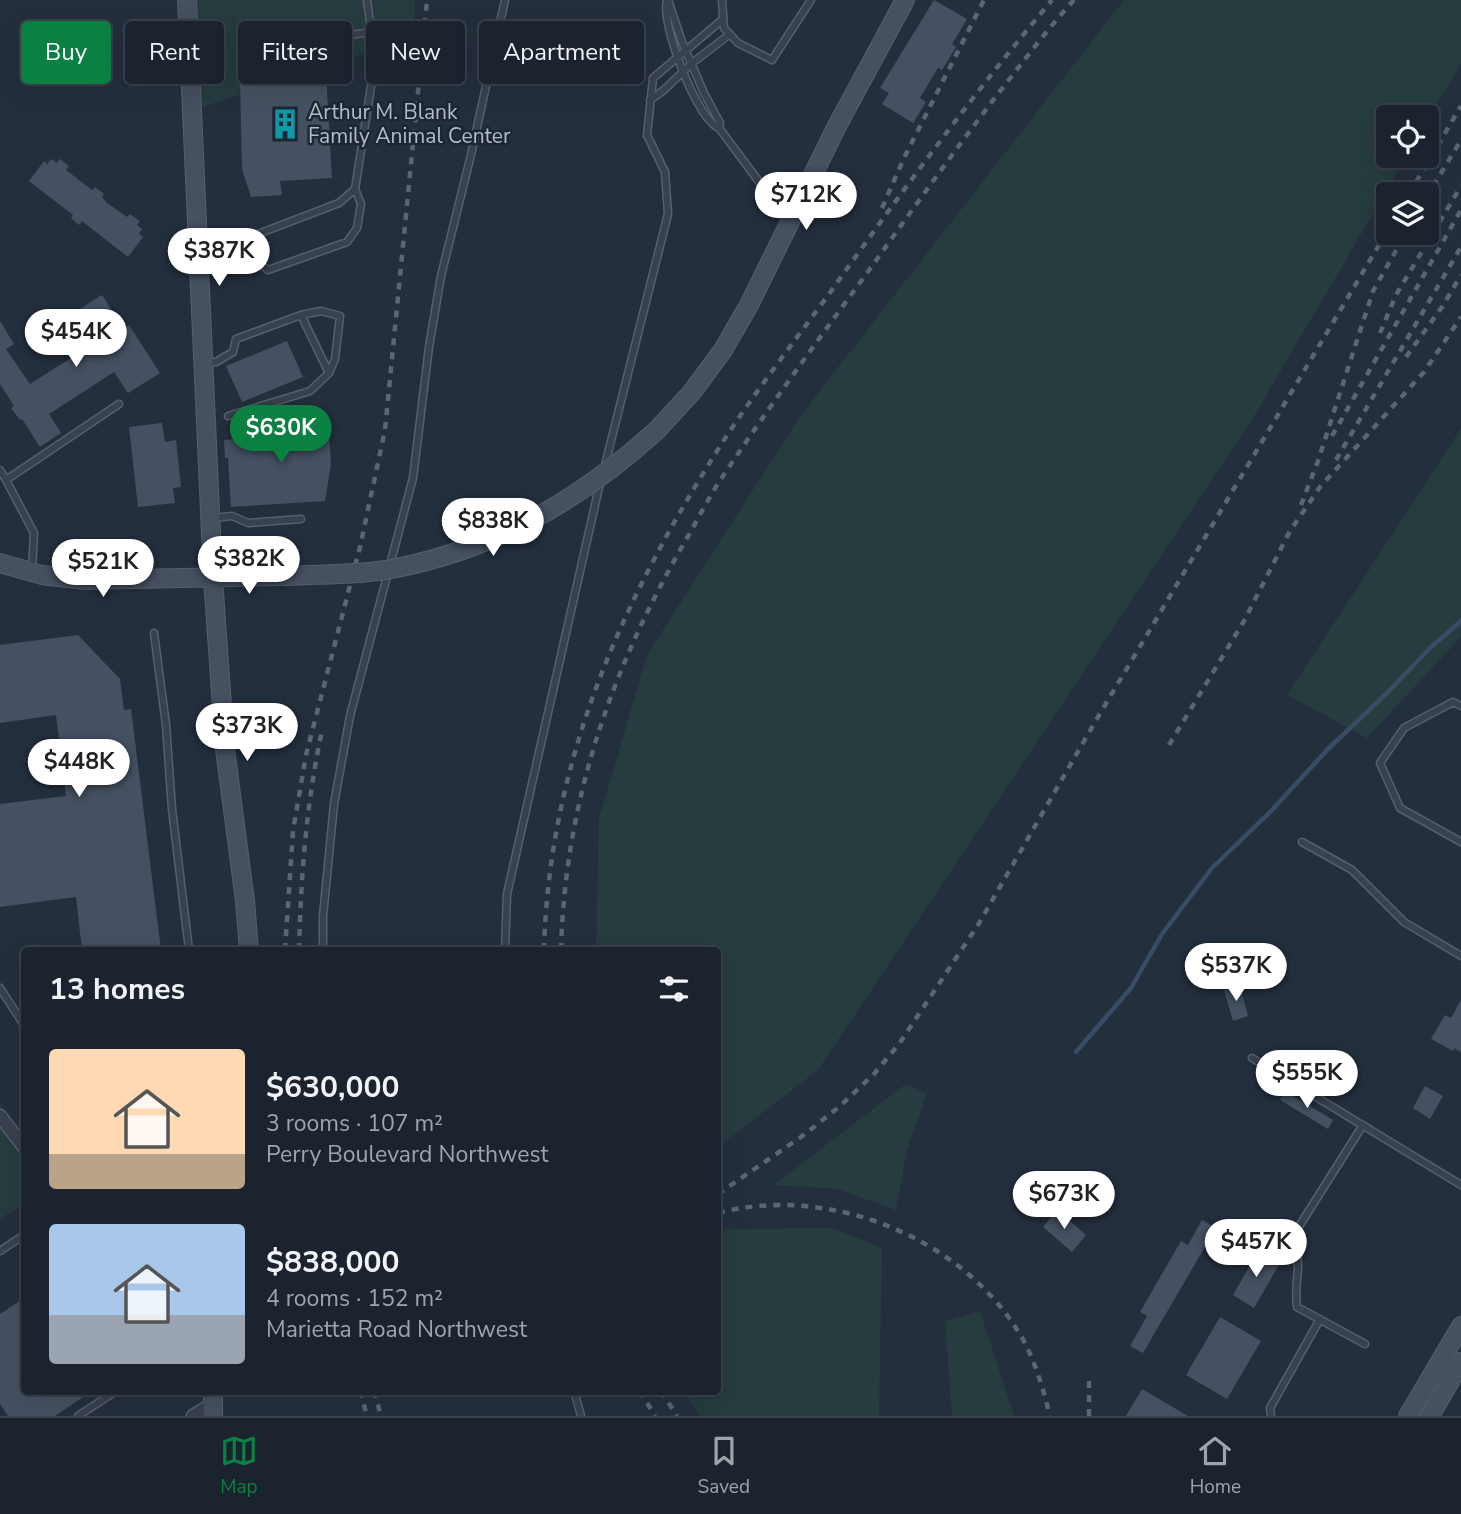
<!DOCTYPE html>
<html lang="en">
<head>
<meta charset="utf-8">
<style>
  :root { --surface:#1b232e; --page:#242b36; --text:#f1f3f6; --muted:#a0a4aa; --line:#39404a; --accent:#0b8043 }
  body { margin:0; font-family:"Nunito Sans",sans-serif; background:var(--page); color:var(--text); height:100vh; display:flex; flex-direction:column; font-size:26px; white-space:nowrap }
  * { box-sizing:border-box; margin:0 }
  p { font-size:23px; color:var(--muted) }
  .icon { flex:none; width:38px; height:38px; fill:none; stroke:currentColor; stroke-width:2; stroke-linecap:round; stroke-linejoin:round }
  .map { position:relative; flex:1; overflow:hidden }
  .drawer { position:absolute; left:21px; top:947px; width:700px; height:448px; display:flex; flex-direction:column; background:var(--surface); border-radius:7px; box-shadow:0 7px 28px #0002,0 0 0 2px var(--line) }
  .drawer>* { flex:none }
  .top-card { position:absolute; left:21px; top:21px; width:700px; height:63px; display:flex; gap:14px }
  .fabs { position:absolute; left:1376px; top:105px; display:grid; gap:14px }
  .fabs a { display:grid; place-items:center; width:63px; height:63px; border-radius:7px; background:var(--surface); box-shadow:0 7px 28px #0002,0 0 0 2px var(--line); font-size:35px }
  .price { position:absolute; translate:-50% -60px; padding:0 16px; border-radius:24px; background:#fff; color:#222; font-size:23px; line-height:46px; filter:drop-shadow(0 2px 4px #0008) }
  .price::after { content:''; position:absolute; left:50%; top:42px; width:21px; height:16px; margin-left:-10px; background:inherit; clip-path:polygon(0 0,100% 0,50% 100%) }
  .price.current { background:var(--accent); color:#fff }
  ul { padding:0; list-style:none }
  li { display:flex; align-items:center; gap:21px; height:175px; padding:0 28px }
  li span { display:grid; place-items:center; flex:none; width:196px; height:140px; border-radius:7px; color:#555 }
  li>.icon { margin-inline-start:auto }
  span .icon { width:84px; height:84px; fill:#fffc; stroke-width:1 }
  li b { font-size:30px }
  h2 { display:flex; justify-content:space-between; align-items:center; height:84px; padding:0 28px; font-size:30px }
  .pill { padding:0 24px; border-radius:7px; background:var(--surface); box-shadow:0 7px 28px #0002,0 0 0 2px var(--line); font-size:24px; line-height:63px }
  .pill.current { background:var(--accent); color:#fff }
  .dock { display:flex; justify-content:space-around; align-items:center; height:98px; border-top:2px solid var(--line); background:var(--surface); font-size:19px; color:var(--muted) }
  .dock a { display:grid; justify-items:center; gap:4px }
  .dock .current { color:var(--accent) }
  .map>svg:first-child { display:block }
  .green { fill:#263c3f }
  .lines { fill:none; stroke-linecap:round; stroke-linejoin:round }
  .stream { stroke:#394c67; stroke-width:4.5 }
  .building { fill:#455162 }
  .lane-casing { stroke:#565f6c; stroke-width:9 }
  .street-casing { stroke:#565f6c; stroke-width:15 }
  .secondary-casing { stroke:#565f6c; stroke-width:20 }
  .lane { stroke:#38414e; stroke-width:6 }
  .street { stroke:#38414e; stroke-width:12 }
  .secondary { stroke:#465061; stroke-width:18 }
  .rail { stroke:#5a6575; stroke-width:4.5; stroke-dasharray:7 7; stroke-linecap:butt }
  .secondary-bridge-casing { stroke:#565f6c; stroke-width:20; stroke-linecap:butt }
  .secondary-bridge { stroke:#465061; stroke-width:18 }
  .labels { text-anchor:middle; stroke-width:5; stroke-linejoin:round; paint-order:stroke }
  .poi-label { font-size:21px; fill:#b4bcc9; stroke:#1d2633; text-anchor:start }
</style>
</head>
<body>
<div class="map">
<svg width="1461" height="1416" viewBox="0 0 1461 1416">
  <rect width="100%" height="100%" fill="#242f3e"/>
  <path class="green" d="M186,0H415L414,37L190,111Z
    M1124,0H1461V64L1426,123V117H1388V156H1407L1250,423L818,1070L718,1147V950H596L599,819L647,655L801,415Z
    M1461,429V637L1367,738L1287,695Z
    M906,1084L927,1093L907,1150L896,1210L838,1189L773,1185Z
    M0,1103L24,1139V1204L0,1219Z
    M833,1228L882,1248L879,1416H700L683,1391H718V1232L724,1229Z
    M980,1311L1014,1416H952L945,1321Z"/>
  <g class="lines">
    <path class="stream" d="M1076,1052L1131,988L1162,934L1212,868L1272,810L1328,749L1388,692L1431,647L1461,621"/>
  </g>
  <path class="building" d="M934,0L967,19L952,44L956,47L942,70L938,68L920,98L926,102L913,123L882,104L889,93L880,88Z
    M324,36L332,178L280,181L282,195L251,197L242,169L240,80L281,76L278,39Z
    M51,159L57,163L60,159L69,166L66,170L92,190L95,187L104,194L102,197L107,203L127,217L130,214L140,221L137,225L142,229L139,234L143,237L128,257L82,221L79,225L71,218L73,215L29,181L44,161L47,164Z
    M102,295L124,329L129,325L160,373L128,393L114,372L49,414L61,433L40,447L22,419L20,420L11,408L14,406L0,384V321L14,344L6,349L30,384L90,346L70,315Z
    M287,341L303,377L242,402L226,366Z
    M328,418L331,464L325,501L231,507L228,458H225L224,440L278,436L277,421Z
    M162,423L165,442L176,440L181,487L173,488L175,503L138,507L129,427Z
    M78,635L120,679L124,710L131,709L161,950H82L76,897L0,907V804L66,796L56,715L0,723V645Z
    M1240,986L1248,1016L1233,1021L1224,990Z
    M1461,1000V1052L1454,1048L1453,1051L1431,1039L1445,1015L1451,1018Z
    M1425,1086L1443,1096L1430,1119L1413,1108Z
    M1285,1091L1333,1120L1328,1129L1280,1100Z
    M1057,1210L1086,1235L1072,1252L1043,1227Z
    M1202,1220L1216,1228L1143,1353L1130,1346L1147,1316L1140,1312L1181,1241L1188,1245Z
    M1258,1251L1280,1263L1254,1308L1233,1295Z
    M24,1298V1391H92L55,1416H8L0,1404V1314Z
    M1220,1317L1261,1341L1227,1399L1186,1375Z
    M1142,1389L1188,1416H1126Z"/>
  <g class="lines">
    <g class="lane-casing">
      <path id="lane" d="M667,0C660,23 697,120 719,128L763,187L792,209
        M668,0L682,42L704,93L720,123L719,128
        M722,0L724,28L738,43L772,60L811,0
        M333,37L373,32
        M650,100L664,90L691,64L730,34
        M250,237L260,264L268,270L347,242L357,228L361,204L355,189
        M200,244L250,237L339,203L355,189L375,61L367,0
        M301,315L321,311L340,316L335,359L329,373
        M206,363L216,362L233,352L236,339L301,315L329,373L310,391L228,416
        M604,469L668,214L665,172L647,135L653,78L722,20
        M0,470L6,480
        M212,518L232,516L248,523L301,519
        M32,570L34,533L6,480L119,404
        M154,633L166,725L172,809L189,950
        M1461,706L1453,702L1404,728L1380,763L1400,808L1461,842
        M1302,842L1352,870L1404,922L1461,956
        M323,950V916L334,804L350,716L413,478L429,347L441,276L470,159L505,0
        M505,950L507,894L600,483
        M0,988L24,1025
        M1252,1058L1461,1185
        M1363,1125L1298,1228C1296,1242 1298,1254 1298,1268C1297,1282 1295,1293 1297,1307L1365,1344
        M0,1251L24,1235
        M574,1391L581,1416
        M78,1416L116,1391
        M1271,1416L1270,1408L1320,1319"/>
    </g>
    <g class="street-casing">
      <path id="street" d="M0,1116L24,1147
        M193,1416L211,1405"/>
    </g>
    <g class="secondary-casing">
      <path id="secondary" d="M187,0L213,578L225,749L245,901L249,950
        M657,430L692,392L723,350L749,305L837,126L905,0
        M0,563L42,575L85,580L285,576
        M213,1416V1391
        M1408,1416L1461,1326
        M1430,1416L1461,1362"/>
    </g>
    <use href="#lane" class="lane"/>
    <use href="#street" class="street"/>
    <use href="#secondary" class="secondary"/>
    <path class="rail" d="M1409,194L1461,106
      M1426,198L1461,140
      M882,208L904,158L984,0
      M1380,333L1396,295L1461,186
      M1406,357L1442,307L1461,275
      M1332,436L1461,210
      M1336,460L1461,247
      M1301,505L1318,461L1373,291L1406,233
      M1169,745L1244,621L1290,531L1320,487L1424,372L1461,317
      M285,950L293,831L306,755L360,547L385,430L427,0
      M299,950C301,877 306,804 322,731
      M544,950C549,765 619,606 717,451C751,397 791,346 829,294C900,194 973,94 1052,0
      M561,950C565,800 612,667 687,538C699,517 710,495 723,476C769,407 818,340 867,273C912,210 957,147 1004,86C1027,57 1049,27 1074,0
      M718,1194L801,1137L839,1107L874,1074L899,1044L978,925L1095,722L1388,230
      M718,1213C832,1183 970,1240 1026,1345C1037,1368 1044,1392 1050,1416
      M1089,1381V1416
      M360,1391L367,1416
      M374,1391L381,1416
      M640,1391L655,1416
      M661,1391L677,1416"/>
    <g class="secondary-bridge-casing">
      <path id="secondary-bridge" d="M285,576C318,574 353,575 386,570C492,551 578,502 657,430"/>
    </g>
    <use href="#secondary-bridge" class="secondary-bridge"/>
  </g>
  <defs>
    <g id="building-bare" transform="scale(2.415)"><path d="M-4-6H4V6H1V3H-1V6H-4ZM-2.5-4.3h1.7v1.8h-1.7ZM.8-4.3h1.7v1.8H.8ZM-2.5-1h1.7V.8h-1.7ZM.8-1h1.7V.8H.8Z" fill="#0f9aa8" stroke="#1d2633" stroke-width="2.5" paint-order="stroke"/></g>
  </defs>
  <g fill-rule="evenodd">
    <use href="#building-bare" x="285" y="124"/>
  </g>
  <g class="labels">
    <g class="poi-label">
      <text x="308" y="119">Arthur M. Blank<tspan x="308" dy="24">Family Animal Center</tspan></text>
    </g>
  </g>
</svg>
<div class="fabs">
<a><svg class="icon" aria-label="locate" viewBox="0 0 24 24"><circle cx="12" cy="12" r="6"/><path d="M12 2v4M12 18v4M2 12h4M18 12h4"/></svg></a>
<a><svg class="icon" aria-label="layers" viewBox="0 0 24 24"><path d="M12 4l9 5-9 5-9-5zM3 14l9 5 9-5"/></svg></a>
</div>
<b class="price" style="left:806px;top:232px">$712K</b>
<b class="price" style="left:219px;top:288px">$387K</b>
<b class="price" style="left:76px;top:369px">$454K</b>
<b class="price current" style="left:281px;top:465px">$630K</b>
<b class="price" style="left:493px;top:558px">$838K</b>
<b class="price" style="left:249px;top:596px">$382K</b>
<b class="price" style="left:103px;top:599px">$521K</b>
<b class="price" style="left:247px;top:763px">$373K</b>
<b class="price" style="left:79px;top:799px">$448K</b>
<b class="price" style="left:1236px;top:1003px">$537K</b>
<b class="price" style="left:1307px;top:1110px">$555K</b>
<b class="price" style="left:1064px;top:1231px">$673K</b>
<b class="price" style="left:1256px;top:1279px">$457K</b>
<div class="top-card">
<a class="pill current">Buy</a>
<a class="pill">Rent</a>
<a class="pill">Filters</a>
<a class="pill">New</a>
<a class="pill">Apartment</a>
</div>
<section class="drawer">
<h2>13 homes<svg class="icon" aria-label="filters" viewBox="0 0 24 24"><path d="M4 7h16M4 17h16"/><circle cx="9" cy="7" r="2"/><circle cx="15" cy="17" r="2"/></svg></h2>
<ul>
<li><span style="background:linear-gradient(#ffd9b3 75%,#b9a48a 0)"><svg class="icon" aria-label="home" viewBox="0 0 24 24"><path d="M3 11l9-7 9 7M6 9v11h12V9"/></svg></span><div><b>$630,000</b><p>3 rooms · 107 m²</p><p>Perry Boulevard Northwest</p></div></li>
<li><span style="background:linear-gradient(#a9c7e8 65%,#9aa5b1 0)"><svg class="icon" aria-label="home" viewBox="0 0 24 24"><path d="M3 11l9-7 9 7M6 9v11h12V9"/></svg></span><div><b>$838,000</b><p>4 rooms · 152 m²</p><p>Marietta Road Northwest</p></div></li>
</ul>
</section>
</div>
<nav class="dock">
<a class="current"><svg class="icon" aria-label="map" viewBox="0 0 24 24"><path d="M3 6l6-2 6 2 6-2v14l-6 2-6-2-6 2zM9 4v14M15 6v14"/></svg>Map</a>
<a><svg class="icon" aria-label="saved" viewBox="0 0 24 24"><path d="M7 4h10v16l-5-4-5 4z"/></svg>Saved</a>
<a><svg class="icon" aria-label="home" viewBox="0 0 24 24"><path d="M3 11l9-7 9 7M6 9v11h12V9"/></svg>Home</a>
</nav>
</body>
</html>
